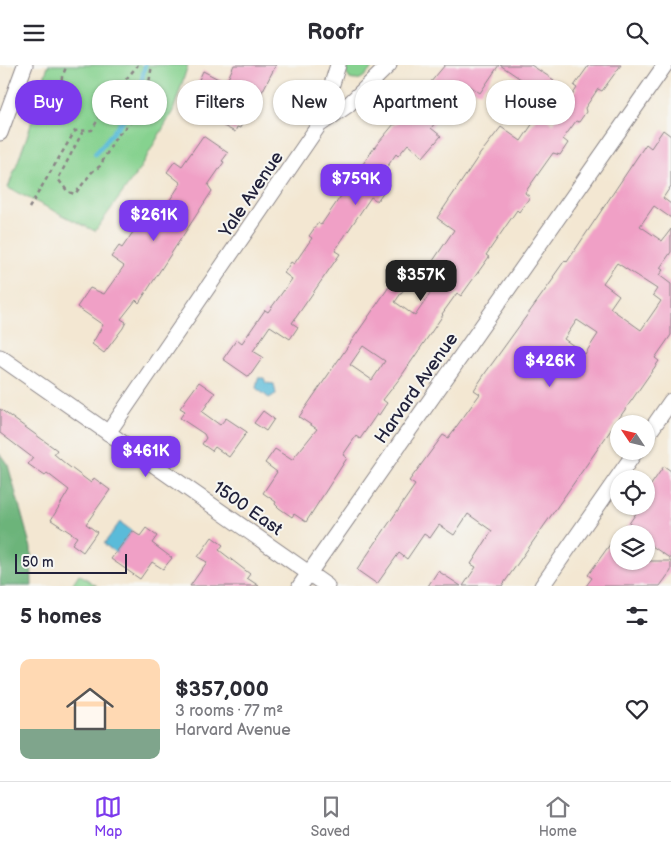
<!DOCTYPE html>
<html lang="en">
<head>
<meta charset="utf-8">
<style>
  :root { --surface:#fff; --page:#f2f2f3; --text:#2b2b33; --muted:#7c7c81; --line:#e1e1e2; --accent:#7c3aed }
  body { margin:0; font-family:"Balsamiq Sans",sans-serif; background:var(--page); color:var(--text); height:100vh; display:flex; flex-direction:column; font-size:19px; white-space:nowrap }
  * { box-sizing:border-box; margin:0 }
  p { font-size:16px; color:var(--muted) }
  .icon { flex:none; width:28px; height:28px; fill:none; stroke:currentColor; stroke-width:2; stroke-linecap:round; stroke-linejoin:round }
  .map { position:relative; height:521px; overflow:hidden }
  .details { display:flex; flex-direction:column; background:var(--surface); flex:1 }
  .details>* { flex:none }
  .banner { position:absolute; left:15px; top:15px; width:641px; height:45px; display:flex; gap:10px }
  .needle { width:32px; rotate:305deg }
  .fabs { position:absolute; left:610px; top:350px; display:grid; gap:10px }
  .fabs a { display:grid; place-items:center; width:45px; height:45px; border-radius:50%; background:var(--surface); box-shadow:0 1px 4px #0004; font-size:25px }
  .scale { position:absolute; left:15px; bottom:12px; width:112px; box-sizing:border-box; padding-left:5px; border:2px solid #22223b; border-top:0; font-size:14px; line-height:18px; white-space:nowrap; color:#22223b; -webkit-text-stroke:4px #f6f6f2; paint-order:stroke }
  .price { position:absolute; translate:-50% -42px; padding:0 11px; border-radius:10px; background:var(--accent); color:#fff; font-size:16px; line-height:32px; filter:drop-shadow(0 1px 2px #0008) }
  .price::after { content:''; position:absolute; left:50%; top:30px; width:15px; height:11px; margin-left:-8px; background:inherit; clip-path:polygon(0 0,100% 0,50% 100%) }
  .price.current { background:#222; color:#fff }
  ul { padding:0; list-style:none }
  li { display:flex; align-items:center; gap:15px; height:125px; padding:0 20px }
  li+li { border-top:1px solid var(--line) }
  li span { display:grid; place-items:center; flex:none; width:140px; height:100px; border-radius:10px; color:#555 }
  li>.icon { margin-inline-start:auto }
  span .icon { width:60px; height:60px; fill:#fffc; stroke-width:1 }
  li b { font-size:21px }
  h2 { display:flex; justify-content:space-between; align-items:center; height:60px; padding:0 20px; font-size:21px }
  .pill { padding:0 18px; border-radius:22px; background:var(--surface); box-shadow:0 1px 4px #0004; font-size:18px; line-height:45px }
  .pill.current { background:var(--accent); color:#fff }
  header { display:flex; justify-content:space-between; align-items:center; height:65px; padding:0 20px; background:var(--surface); font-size:22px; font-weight:700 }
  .dock { display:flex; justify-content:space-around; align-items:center; height:70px; border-top:1px solid var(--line); background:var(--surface); font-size:14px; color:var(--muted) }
  .dock a { display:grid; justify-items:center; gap:2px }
  .dock .current { color:var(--accent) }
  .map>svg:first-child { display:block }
  .green { fill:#86d28f; stroke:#547a65 }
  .forest { fill:#6cb47a; stroke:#476b5a }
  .water { fill:#5abbd9; stroke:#3e6e8a }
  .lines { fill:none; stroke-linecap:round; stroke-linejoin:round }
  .stream { stroke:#5abbd9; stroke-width:4.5 }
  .building { fill:#f0a0c6; fill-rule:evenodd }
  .minor-casing { stroke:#8a8486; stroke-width:17 }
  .path { stroke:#8a8486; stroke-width:2.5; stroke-dasharray:4 4; stroke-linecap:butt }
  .minor { stroke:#fff; stroke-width:15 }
  .labels { text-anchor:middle; stroke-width:4; stroke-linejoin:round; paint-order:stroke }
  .street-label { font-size:18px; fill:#22223b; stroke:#f6f6f2 }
</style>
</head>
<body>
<header><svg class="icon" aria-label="menu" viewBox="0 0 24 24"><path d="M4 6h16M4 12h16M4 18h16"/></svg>Roofr<svg class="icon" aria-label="search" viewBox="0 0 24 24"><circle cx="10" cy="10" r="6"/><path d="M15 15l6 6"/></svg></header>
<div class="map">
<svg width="671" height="521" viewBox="0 0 671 521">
  <rect width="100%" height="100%" fill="#f6f6f2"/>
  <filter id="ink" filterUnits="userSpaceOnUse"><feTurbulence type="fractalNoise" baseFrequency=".02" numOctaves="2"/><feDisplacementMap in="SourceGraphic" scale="10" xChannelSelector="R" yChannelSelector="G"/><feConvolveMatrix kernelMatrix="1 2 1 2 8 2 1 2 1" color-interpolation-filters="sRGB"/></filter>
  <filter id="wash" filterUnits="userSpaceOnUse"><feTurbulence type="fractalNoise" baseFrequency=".0096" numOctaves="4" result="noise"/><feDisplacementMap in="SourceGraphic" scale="20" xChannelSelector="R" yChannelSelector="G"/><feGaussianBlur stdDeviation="1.12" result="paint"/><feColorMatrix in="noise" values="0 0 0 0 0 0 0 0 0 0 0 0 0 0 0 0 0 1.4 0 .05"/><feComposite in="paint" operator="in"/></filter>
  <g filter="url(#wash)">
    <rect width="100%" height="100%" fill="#f3e7d2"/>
    <path class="green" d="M48,0H188L173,46L139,105L95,166L8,123L29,66Z
      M346,0H375C367,8 362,18 350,14L346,8Z
      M79,509L97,521H71Z"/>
    <path class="forest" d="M0,389L8,400L31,483L32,521H0Z"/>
    <path class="water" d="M258,313H264L266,318L274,319L276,329L269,333L256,323Z
      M120,457L132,466L116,488L104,479Z"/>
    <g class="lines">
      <path class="stream" d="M95,89L137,38L145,0"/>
    </g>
    <g id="blocks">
      <path class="building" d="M234,0H276L261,29L258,27L240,63L237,62L235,67L204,51L216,28L197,19L203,6L226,18Z
        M445,0H499L480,28L464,17L444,41L447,44L431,63L441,71L423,92L408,79L398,91L396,89L380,112L389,119L377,136L371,132L342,175L335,186L340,189L292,258L298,262L290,274L270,261L253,286L263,292L249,312L223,294L237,274L242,278L265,245L268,247L274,239L292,214L284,208L291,197L294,199L312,173L309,171L318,158L321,160L374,83L394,59L395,60Z
        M500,0H531L554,15L546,27L530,16L528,19Z
        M589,0H621L602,26L598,24L585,43L586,47L579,57L576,56L563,74L568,78L560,90L553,88L526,126L525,128L530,132L519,147L517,145L486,190L489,192L461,231L457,228L442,249L443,250L400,313L383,335L387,338L379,350L377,349L360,374L356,371L343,390L347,393L306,457L294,449L292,452L279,443L275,439L276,437L263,428L277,407L265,398L275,384L292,395L317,364L299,352L402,203L413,211L395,237L415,251L433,224L420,215L454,165L437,153L480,89L501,62L521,76L539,49L553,59L577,23L574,21ZM363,281L385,296L372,315L350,300Z
        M663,65L671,71V121L663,133L671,139V153L654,141L640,161L662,176L671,164V187L660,203L663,205L659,210L671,219V270L655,293L659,296L502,521H463L476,502L471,499L492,466L468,449L454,470L439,460L430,473L424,469L407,494L399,488L377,519L357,505L415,420L409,416L443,370L448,373L451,369L480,329L474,325L486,307L554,213L553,212L565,195L567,197L646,79L651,83ZM617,198L657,224L653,230L661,236L641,265L610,243L619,230L603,218ZM577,255L598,269L585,289L564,274Z
        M203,71L228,88L222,96L224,97L208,120L212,126L139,238L136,235L121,254L126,257L123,263L104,288L92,279L103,260L77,242L90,223L104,229L124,201L111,192L119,181L122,183L144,151L141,149L149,138L162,147L181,118L167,107L175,96L182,101Z
        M199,317L215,328L202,347L220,360L226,353L247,367L229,392L215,382L212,386L202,379L206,373L204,369L180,353L185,346L180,343Z
        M0,344L57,385L54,389L67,400L91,418L94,413L110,425L86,459L97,467L83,487L72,479L77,472L51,455L69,425L47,408L45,411L28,399L33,393L0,368Z
        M263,346L274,354L266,366L254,358Z
        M664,401L671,406V494L646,477V469H634L626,463L641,441H646V427Z
        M146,463L157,471L152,478L172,493L163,504L152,497L140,514L111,494L132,466L140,471Z
        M212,472L223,480L219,485L250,509L247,513L259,521H190L207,497L198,492Z
        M611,478L619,484V496H671V506L660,521H586L592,513L588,510Z
        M438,506L461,521H428Z"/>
    </g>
  </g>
  <g filter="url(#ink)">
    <use href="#blocks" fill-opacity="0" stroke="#8a8486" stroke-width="1"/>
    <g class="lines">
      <g class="minor-casing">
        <path id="minor" d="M319,60L338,0
          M0,68L25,0
          M0,292L327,521
          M108,368L319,60L348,40L389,0
          M646,372L671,336
          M300,521L665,0
          M542,521L636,386"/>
      </g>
      <path class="path" d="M61,23L62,12L67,0
        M83,66L58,114L68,127L75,129L92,107L100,101L116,72L138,50L148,24L152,0
        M29,143L75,66L92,65L111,32L138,0"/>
      <use href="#minor" class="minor"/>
    </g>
  </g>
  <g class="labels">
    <g class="street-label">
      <text transform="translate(251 129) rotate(-56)" y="6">Yale Avenue</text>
      <text transform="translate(416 323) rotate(-55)" y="6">Harvard Avenue</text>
      <text transform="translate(248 443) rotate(35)" y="6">1500 East</text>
    </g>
  </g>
</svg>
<div class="fabs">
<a><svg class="needle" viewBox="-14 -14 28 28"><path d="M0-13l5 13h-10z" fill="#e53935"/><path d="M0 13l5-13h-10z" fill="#7c7c81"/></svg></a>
<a><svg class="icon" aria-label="locate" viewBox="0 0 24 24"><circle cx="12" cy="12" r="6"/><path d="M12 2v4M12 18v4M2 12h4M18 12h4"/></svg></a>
<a><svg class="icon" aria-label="layers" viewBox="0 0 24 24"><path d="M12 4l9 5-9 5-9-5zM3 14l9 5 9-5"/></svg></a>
</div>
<div class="scale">50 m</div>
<b class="price" style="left:356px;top:141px">$759K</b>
<b class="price" style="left:154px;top:177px">$261K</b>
<b class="price current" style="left:421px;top:237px">$357K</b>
<b class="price" style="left:550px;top:323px">$426K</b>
<b class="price" style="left:146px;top:413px">$461K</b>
<div class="banner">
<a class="pill current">Buy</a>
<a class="pill">Rent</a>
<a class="pill">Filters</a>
<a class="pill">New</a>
<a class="pill">Apartment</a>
<a class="pill">House</a>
</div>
</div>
<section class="details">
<h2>5 homes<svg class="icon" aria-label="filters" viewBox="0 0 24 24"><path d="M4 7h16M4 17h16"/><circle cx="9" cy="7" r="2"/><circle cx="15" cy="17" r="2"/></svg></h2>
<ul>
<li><span style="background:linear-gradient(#ffd9b3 70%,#7fa58c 0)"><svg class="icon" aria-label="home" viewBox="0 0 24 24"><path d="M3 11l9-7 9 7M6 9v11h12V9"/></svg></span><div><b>$357,000</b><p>3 rooms · 77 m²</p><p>Harvard Avenue</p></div><svg class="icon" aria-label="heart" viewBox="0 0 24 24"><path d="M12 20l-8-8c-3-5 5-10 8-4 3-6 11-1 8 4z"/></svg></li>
</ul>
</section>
<nav class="dock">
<a class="current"><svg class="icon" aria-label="map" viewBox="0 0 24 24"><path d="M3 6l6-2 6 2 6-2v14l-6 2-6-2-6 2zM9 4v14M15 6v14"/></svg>Map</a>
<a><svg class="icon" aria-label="saved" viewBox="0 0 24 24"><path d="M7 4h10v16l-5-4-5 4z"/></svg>Saved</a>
<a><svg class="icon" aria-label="home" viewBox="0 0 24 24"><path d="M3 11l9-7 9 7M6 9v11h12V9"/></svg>Home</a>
</nav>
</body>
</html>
